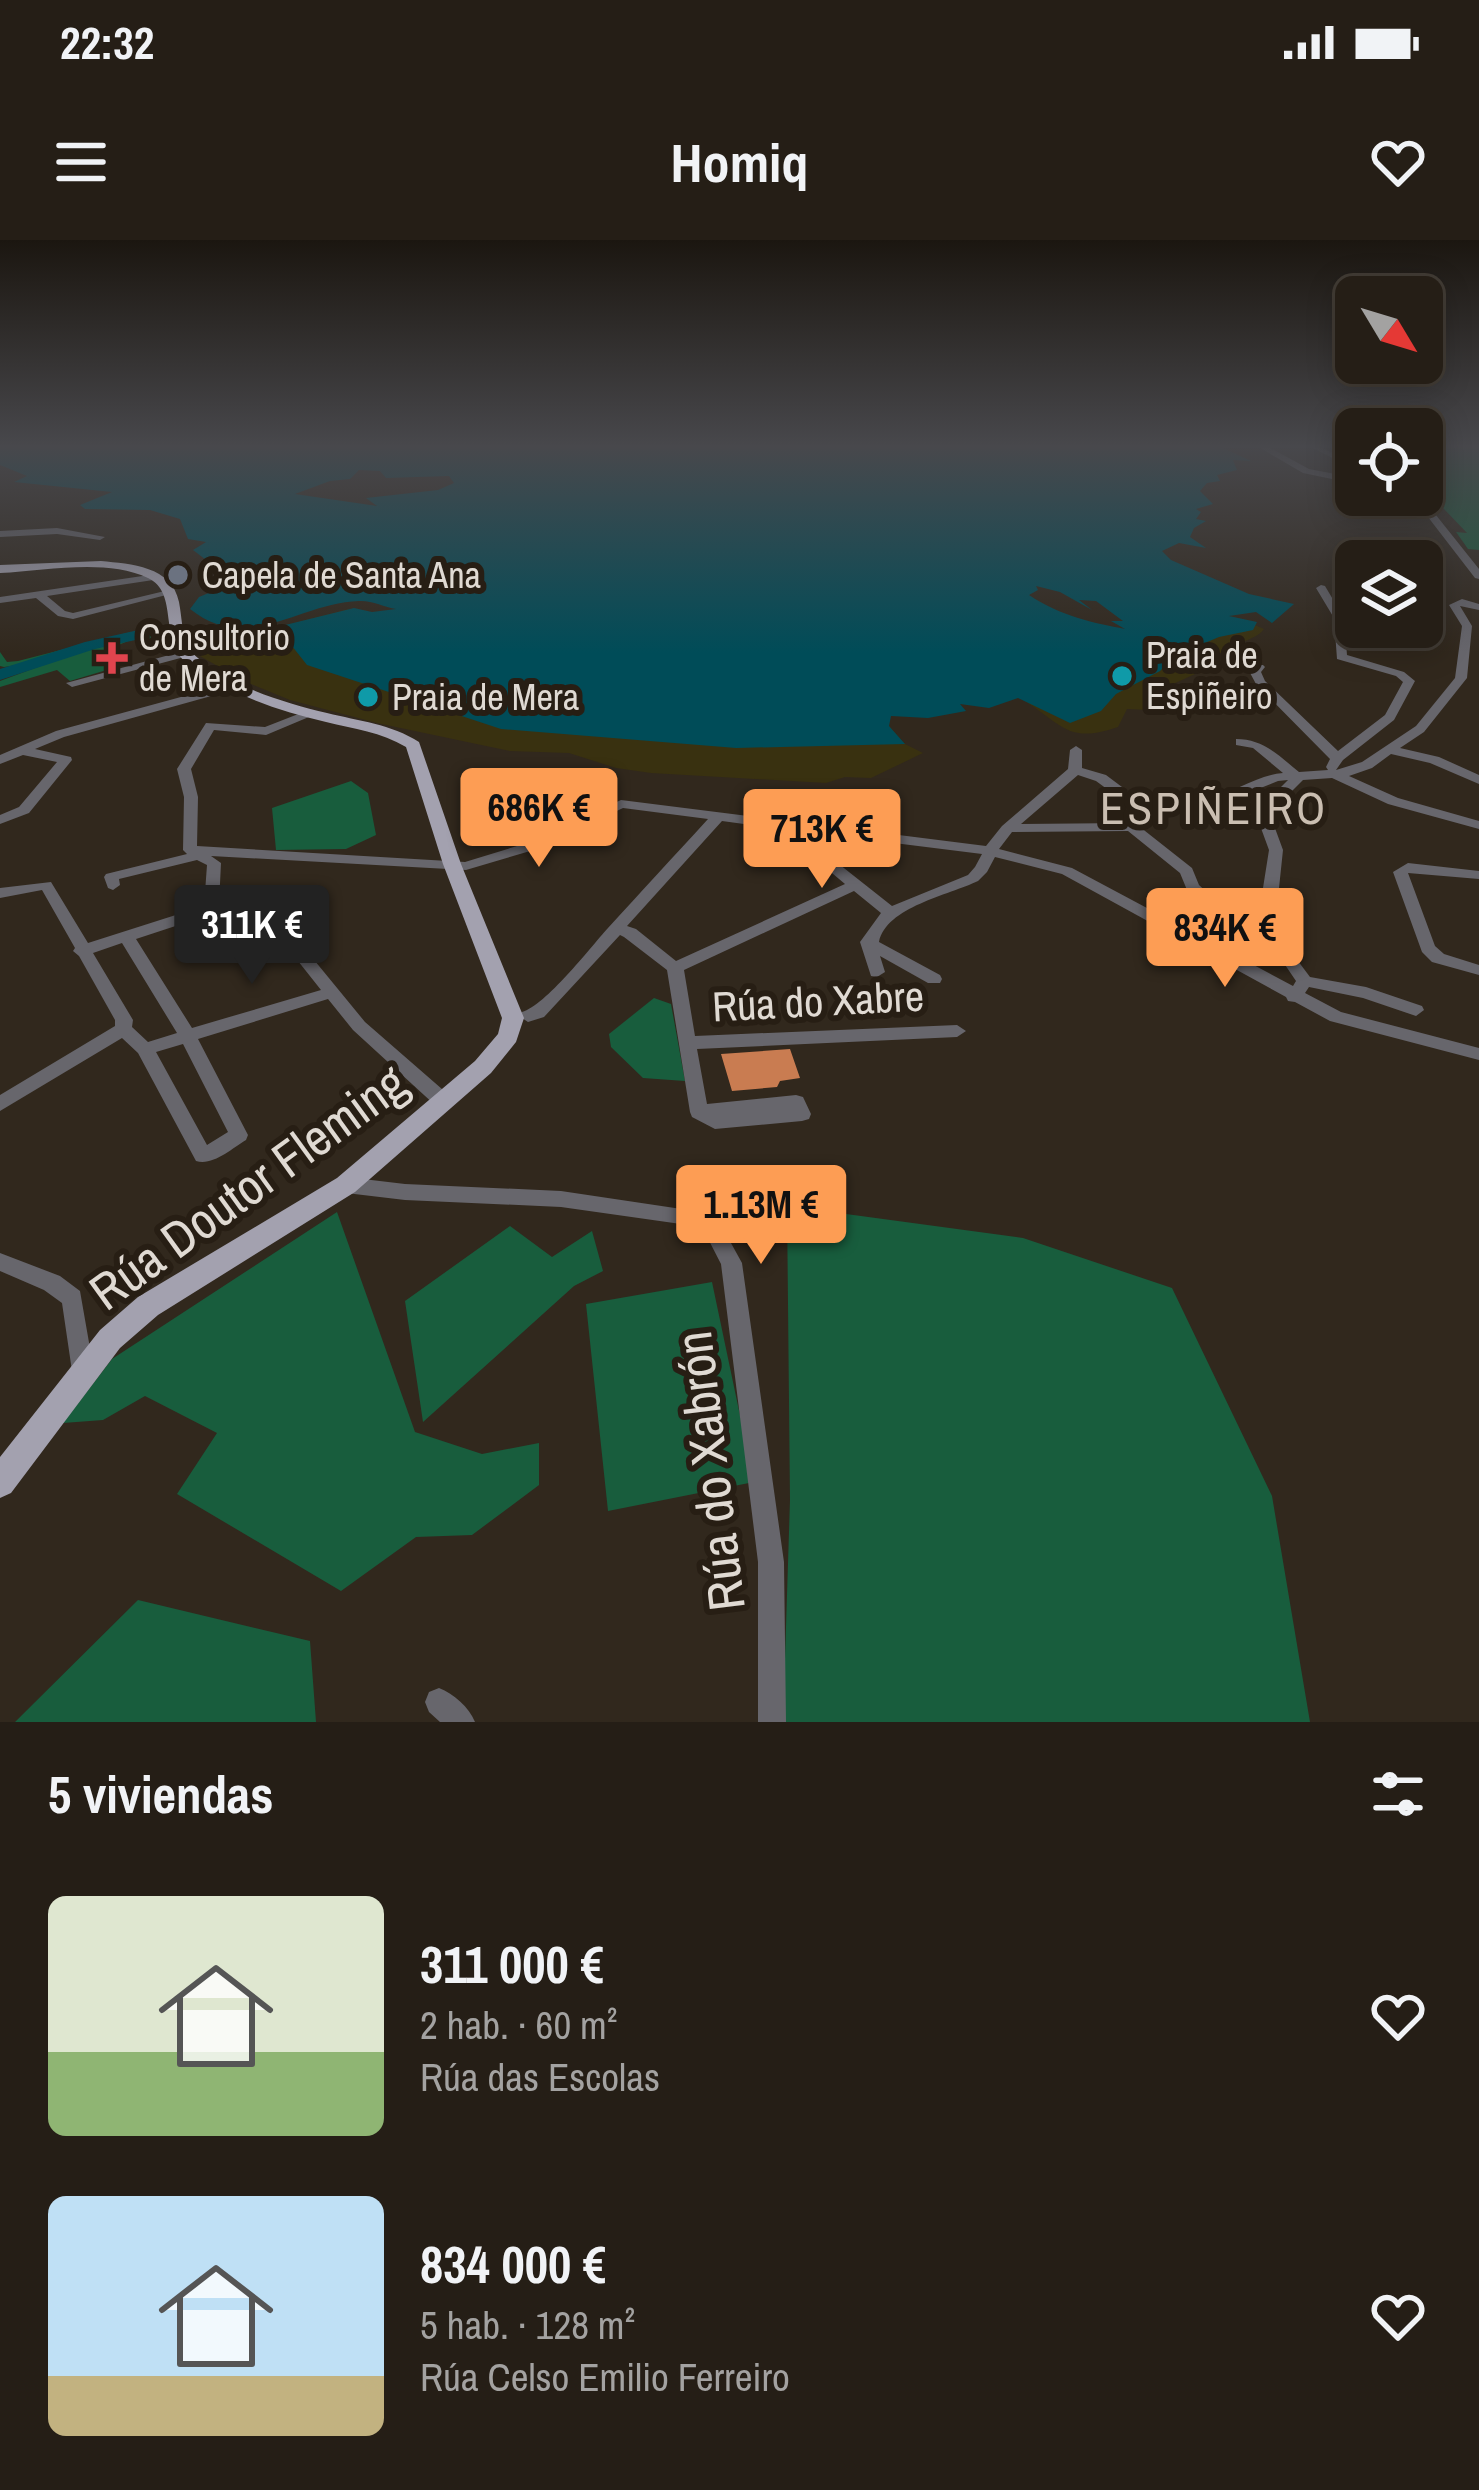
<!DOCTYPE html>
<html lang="es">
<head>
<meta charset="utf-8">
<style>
  :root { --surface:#251e16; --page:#312b23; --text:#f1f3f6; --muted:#a3a2a1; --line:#423c35; --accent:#fd9d54 }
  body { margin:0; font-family:"Archivo Narrow",sans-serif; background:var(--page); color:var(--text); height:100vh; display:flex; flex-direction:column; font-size:45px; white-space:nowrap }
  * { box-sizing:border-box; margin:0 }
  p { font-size:39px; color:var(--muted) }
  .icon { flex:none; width:66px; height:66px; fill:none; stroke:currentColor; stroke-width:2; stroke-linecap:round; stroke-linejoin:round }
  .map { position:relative; height:1482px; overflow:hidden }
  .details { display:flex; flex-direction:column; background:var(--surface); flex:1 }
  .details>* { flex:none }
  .needle { width:78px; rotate:128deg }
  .buttons { position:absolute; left:1335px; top:36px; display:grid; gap:24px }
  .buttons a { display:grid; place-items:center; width:108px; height:108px; border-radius:18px; background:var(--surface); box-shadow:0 6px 30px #0003,0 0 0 3px var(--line); font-size:60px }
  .price { position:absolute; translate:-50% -102px; padding:0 27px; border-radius:12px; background:var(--accent); color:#111; font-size:39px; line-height:78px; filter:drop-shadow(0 3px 6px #0008) }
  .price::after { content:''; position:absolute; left:50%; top:72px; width:36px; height:27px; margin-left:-18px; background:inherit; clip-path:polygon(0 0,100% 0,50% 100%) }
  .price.selected { background:#222; color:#fff }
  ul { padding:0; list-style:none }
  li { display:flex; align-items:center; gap:36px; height:300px; padding:0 48px }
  li span { display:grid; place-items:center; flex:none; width:336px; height:240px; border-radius:18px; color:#555 }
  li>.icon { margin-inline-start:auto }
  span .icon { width:144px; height:144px; fill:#fffc; stroke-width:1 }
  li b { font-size:51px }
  h2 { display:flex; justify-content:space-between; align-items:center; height:144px; padding:0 48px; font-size:51px }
  .status { display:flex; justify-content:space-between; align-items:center; height:84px; padding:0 60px; background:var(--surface); direction:ltr }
  .status svg { height:33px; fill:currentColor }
  header { display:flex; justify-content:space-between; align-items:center; height:156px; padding:0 48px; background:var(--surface); font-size:54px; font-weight:800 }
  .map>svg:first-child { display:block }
  .green { fill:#185d3d }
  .sand { fill:#393110 }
  .water { fill:#004c58; fill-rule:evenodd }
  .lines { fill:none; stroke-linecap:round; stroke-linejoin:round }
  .river { fill:#004c58; fill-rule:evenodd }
  .building { fill:#c97c51 }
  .minor { fill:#67666c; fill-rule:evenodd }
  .major { fill:#a3a1af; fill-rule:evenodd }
  .worship-dot { fill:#6b7280; stroke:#271e14; stroke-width:4.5 }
  .health-dot { fill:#e0444e; stroke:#271e14; stroke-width:4.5 }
  .culture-dot { fill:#0f9aa8; stroke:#271e14; stroke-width:4.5 }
  .labels { text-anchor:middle; stroke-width:12; stroke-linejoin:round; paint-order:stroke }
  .far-poi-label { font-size:36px; fill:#e0dad3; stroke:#271e14; text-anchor:start }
  .street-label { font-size:42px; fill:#e0dad3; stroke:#271e14 }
  .neighbourhood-label { font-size:45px; letter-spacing:3px; fill:#cabeb1; stroke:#271e14 }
  .near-street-label { font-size:51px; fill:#e0dad3; stroke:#271e14 }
</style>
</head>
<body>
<div class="status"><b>22:32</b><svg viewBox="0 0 49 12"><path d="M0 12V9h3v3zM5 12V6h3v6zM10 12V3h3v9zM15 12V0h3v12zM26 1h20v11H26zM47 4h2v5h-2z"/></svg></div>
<header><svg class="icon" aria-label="menu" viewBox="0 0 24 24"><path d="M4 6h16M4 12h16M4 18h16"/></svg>Homiq<svg class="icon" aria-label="heart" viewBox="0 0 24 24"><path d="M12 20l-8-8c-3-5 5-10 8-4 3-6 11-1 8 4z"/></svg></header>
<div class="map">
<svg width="1479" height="1482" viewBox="0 0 1479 1482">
  <rect width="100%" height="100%" fill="#31281d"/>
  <path class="green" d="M1422,206H1479V310L1468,309L1456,292L1467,293L1422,246Z
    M157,390L161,403L153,405L137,397L98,414L110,429L70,441L57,430L0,447V441L62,418L4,427L0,426V412L7,422L18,421L127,393Z
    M351,541L368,553L376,595L346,609L276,610L272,568Z
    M654,758L671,764L685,841L643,838L611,807L609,794Z
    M787,966L1023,998L1172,1048L1272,1256L1310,1482H783L790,1260Z
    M337,972L415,1192L482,1214L539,1203V1245L472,1295L416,1297L341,1351L177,1254L217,1193L145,1156L103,1180L63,1183L112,1119Z
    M510,986L552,1017L592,991L603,1031L574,1046L423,1182L405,1061Z
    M712,1042L754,1242L608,1271L586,1064Z
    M138,1360L310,1401L316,1482H15Z"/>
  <path class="sand" d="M349,369L889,486L905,504L923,513L871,538L845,537L826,543L651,533L616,528L569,513L510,511L377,483L290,460L246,442L191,411L188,403L214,395L258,392Z
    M1248,382L1264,389C1255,401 1240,399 1229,412L1210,415L1206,429L1171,445L1173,452H1160L1149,470L1127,469L1118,487C1066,505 1062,483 1020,458Z"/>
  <path class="water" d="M0,206H1219L1251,221L1233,220L1237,230L1217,235L1220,241L1207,243L1200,251L1213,264L1196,269L1201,272L1196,279L1206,281L1194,288L1190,297L1206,308L1179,303L1162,311L1171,320L1249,354L1294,364L1272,383L1256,372L1229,376L1257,382L1253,390L1219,397L1174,416L1160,431L1116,454L1101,471L1070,483L1018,458L989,468L960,464L966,471L928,478L891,476L889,486L905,504L736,508L501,489L307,425L277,387L354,368L372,372L396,369C384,367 371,360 359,361C298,363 248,415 190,369L199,357L235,342L193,310L206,302L188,299L180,279L150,270L85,269L80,265L112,252L14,242L27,236L0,225ZM359,230L380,231L386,238L449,236L454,243L438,250L366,258L377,266L295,254L330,241L350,239ZM1036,346L1060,352L1092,370L1079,360L1096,361L1123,381H1111L1125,389C1095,383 1062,377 1029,355L1038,350Z"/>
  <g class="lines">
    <path class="river" d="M143,389L151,394L149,397L95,409L0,440V429L85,402Z"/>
  </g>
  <path class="building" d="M790,809L800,838L780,841L777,847L732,851L721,814Z"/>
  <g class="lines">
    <path class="minor" d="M1257,206H1267L1309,229L1356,238V244L1303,233Z
      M1309,206H1319L1356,225V230Z
      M1411,255H1420L1479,329V339L1475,338Z
      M57,288L105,297L100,300L57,294L0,297V291Z
      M156,334L161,337L160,339L47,356L65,371L73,373L169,350L174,353L73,379L58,376L36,358L0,363V357Z
      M1321,345L1325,346L1344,378L1347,415L1404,432L1415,441L1394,480L1343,520L1336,530L1362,522L1416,486L1455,438L1462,386L1449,365L1462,359L1479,364V370L1460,366L1472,386L1467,438L1424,492L1400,508L1439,517L1479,535V544L1430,523L1391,514L1372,528L1349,536L1398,558L1479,581V589L1388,564L1332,538L1303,540L1275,568L1272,580L1283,610L1279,648L1290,665L1289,702L1295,717L1310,737L1366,747L1422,766L1424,770L1416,776L1363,758L1309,747L1305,753L1341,772L1479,808V820L1330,781L1295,762L1288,761L1286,757L1062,634L995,617L987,632L978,641C949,655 886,667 879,702L940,735L942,739L940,743H928L880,716L885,732L877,737L871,736L860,702L881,673L854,651L684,730L695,796L957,785L966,791L957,797L697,809L707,864L796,855L803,857L811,874L809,879L802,881L715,889L692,877L690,872L667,730L624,697L620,695L544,777L528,782L519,776L522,772C546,765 589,709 608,688C639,654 675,615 708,579L623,568L537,609L466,630L211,616L221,623L219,664L269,665L365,782L450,856L452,861L450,866H436L353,790L328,759L198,799L248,895L246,900C231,909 213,926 196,921L138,813L122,798L0,871V855L115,786V780L79,716L73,711L75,708L42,650L0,658V648L51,642L88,703L204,666L207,625L197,620L119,639L120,645L113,650L108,648L104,637L106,634L187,614L183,610L184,557L177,529L206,483L265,487L306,471H314L316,474L266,495L214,490L191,529L198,557L197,606L465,622L527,603L621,560L986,606L1002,586L1068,529L1070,510L1076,506L1082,510V528L1106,535L1150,568C1167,557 1188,561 1208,558C1234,553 1257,535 1283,533L1253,508L1236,505V499C1263,499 1278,515 1299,532L1328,530L1326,527L1330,519L1256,444L1249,431L1255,425H1263L1265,427L1261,432L1265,441L1338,511L1385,475L1403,442L1396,436L1337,419L1334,378L1316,348ZM1078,535L1096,541L1141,574L1128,583L1021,584ZM1288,540L1264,564L1258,580L1269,610L1263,648L1274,665L1273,697L1227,671L1199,645L1192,628L1140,587L1166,570L1220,564L1278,541ZM722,581L789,590L820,623L845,644L676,721L636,689L627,686ZM1128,591L1180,633L1187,650L1205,667L1177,675L1174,678L1177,681L1182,683L1213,674L1277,713L1296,741L1293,746L1072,628L999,609L1012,592ZM806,592L982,614L975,627L968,635L892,666L830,617ZM260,673L321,750L192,788L136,699L212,674ZM122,703L177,793L148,802L132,787L133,780L93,713ZM183,804L228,892L207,905L156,812Z
      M184,411L188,412V416L72,447L66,443Z
      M236,442L242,446L240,448L64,497L35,509L71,517L72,520L29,573L0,584V575L19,567L57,522L23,515L0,524V515L56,491Z
      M1408,623L1479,631V639L1408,633L1435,706L1444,714L1479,725V735L1432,722L1422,712L1393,632Z
      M346,937L405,944L561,951L715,974L742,1023L784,1322L786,1482H758V1322L721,1024L702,987L561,967L405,960L346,953L339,951L336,945L339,939Z
      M0,1013L60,1036L80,1051L94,1131L91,1138L83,1142L75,1138L72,1131L62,1063L44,1050L0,1031Z
      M439,1448C454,1454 469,1467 475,1482H440L429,1472L425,1462L429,1452Z"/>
    <path class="major" d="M101,321C131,324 172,326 179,362C182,378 182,394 188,409C222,444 281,462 327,473C359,481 391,484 419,502L461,624L524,778L516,802L491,833L355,952L158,1075L120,1108L11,1253L0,1258V1217L100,1090L138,1057L337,938L475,821L498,794L502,778L443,624L406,507C381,492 354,489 326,482C279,471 229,454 189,425C157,401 180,353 148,338C105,318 46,331 0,333V325Z"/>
  </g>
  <linearGradient id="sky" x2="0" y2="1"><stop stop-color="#1b1610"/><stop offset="0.5" stop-color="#48484c"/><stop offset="1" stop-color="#48484c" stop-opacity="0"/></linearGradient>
  <rect width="1479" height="413" fill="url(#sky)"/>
  <circle class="worship-dot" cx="178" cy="335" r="12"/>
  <path class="health-dot" d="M106 400h12v12h12v12h-12v12h-12v-12h-12v-12h12z"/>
  <g class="culture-dot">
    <circle cx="1122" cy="436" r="12"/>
    <circle cx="368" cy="457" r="12"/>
  </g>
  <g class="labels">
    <g class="far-poi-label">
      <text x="202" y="348">Capela de Santa Ana</text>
      <text x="139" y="410">Consultorio<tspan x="139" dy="41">de Mera</tspan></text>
      <text x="1146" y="428">Praia de<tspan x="1146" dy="41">Espiñeiro</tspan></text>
      <text x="392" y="470">Praia de Mera</text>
    </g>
    <g class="street-label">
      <text transform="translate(818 761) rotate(-3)" y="15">Rúa do Xabre</text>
    </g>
    <g class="neighbourhood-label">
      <text x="1214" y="584">ESPIÑEIRO</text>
    </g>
    <g class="near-street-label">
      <text transform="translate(248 947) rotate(-36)" y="18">Rúa Doutor Fleming</text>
      <text transform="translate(710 1231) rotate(-97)" y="18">Rúa do Xabrón</text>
    </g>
  </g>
</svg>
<div class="buttons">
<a><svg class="needle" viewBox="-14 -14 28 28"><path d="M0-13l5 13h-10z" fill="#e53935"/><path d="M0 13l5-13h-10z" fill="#a3a2a1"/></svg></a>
<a><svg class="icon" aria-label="locate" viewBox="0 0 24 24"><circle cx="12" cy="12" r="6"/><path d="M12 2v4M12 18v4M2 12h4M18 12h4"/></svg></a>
<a><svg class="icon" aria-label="layers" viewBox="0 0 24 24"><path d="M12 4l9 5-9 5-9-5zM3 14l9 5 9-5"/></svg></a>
</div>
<b class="price" style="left:539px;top:630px">686K €</b>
<b class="price" style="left:822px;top:651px">713K €</b>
<b class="price selected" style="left:252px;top:747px">311K €</b>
<b class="price" style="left:1225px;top:750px">834K €</b>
<b class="price" style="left:761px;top:1027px">1.13M €</b>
</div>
<section class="details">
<h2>5 viviendas<svg class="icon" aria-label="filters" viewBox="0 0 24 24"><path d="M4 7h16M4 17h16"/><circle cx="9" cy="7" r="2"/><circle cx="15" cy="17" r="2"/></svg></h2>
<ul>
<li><span style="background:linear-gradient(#dfe7d0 65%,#8fb573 0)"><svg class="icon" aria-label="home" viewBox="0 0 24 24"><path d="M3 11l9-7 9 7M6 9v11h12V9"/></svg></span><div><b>311 000 €</b><p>2 hab. · 60 m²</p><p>Rúa das Escolas</p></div><svg class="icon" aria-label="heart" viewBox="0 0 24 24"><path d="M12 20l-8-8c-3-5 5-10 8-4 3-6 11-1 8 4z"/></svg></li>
<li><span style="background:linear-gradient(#bfe0f5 75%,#c2b280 0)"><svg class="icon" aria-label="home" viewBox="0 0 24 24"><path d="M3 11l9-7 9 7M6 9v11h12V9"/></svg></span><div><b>834 000 €</b><p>5 hab. · 128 m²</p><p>Rúa Celso Emilio Ferreiro</p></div><svg class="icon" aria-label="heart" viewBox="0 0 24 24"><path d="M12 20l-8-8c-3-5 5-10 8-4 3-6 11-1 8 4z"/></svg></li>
</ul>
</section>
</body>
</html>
